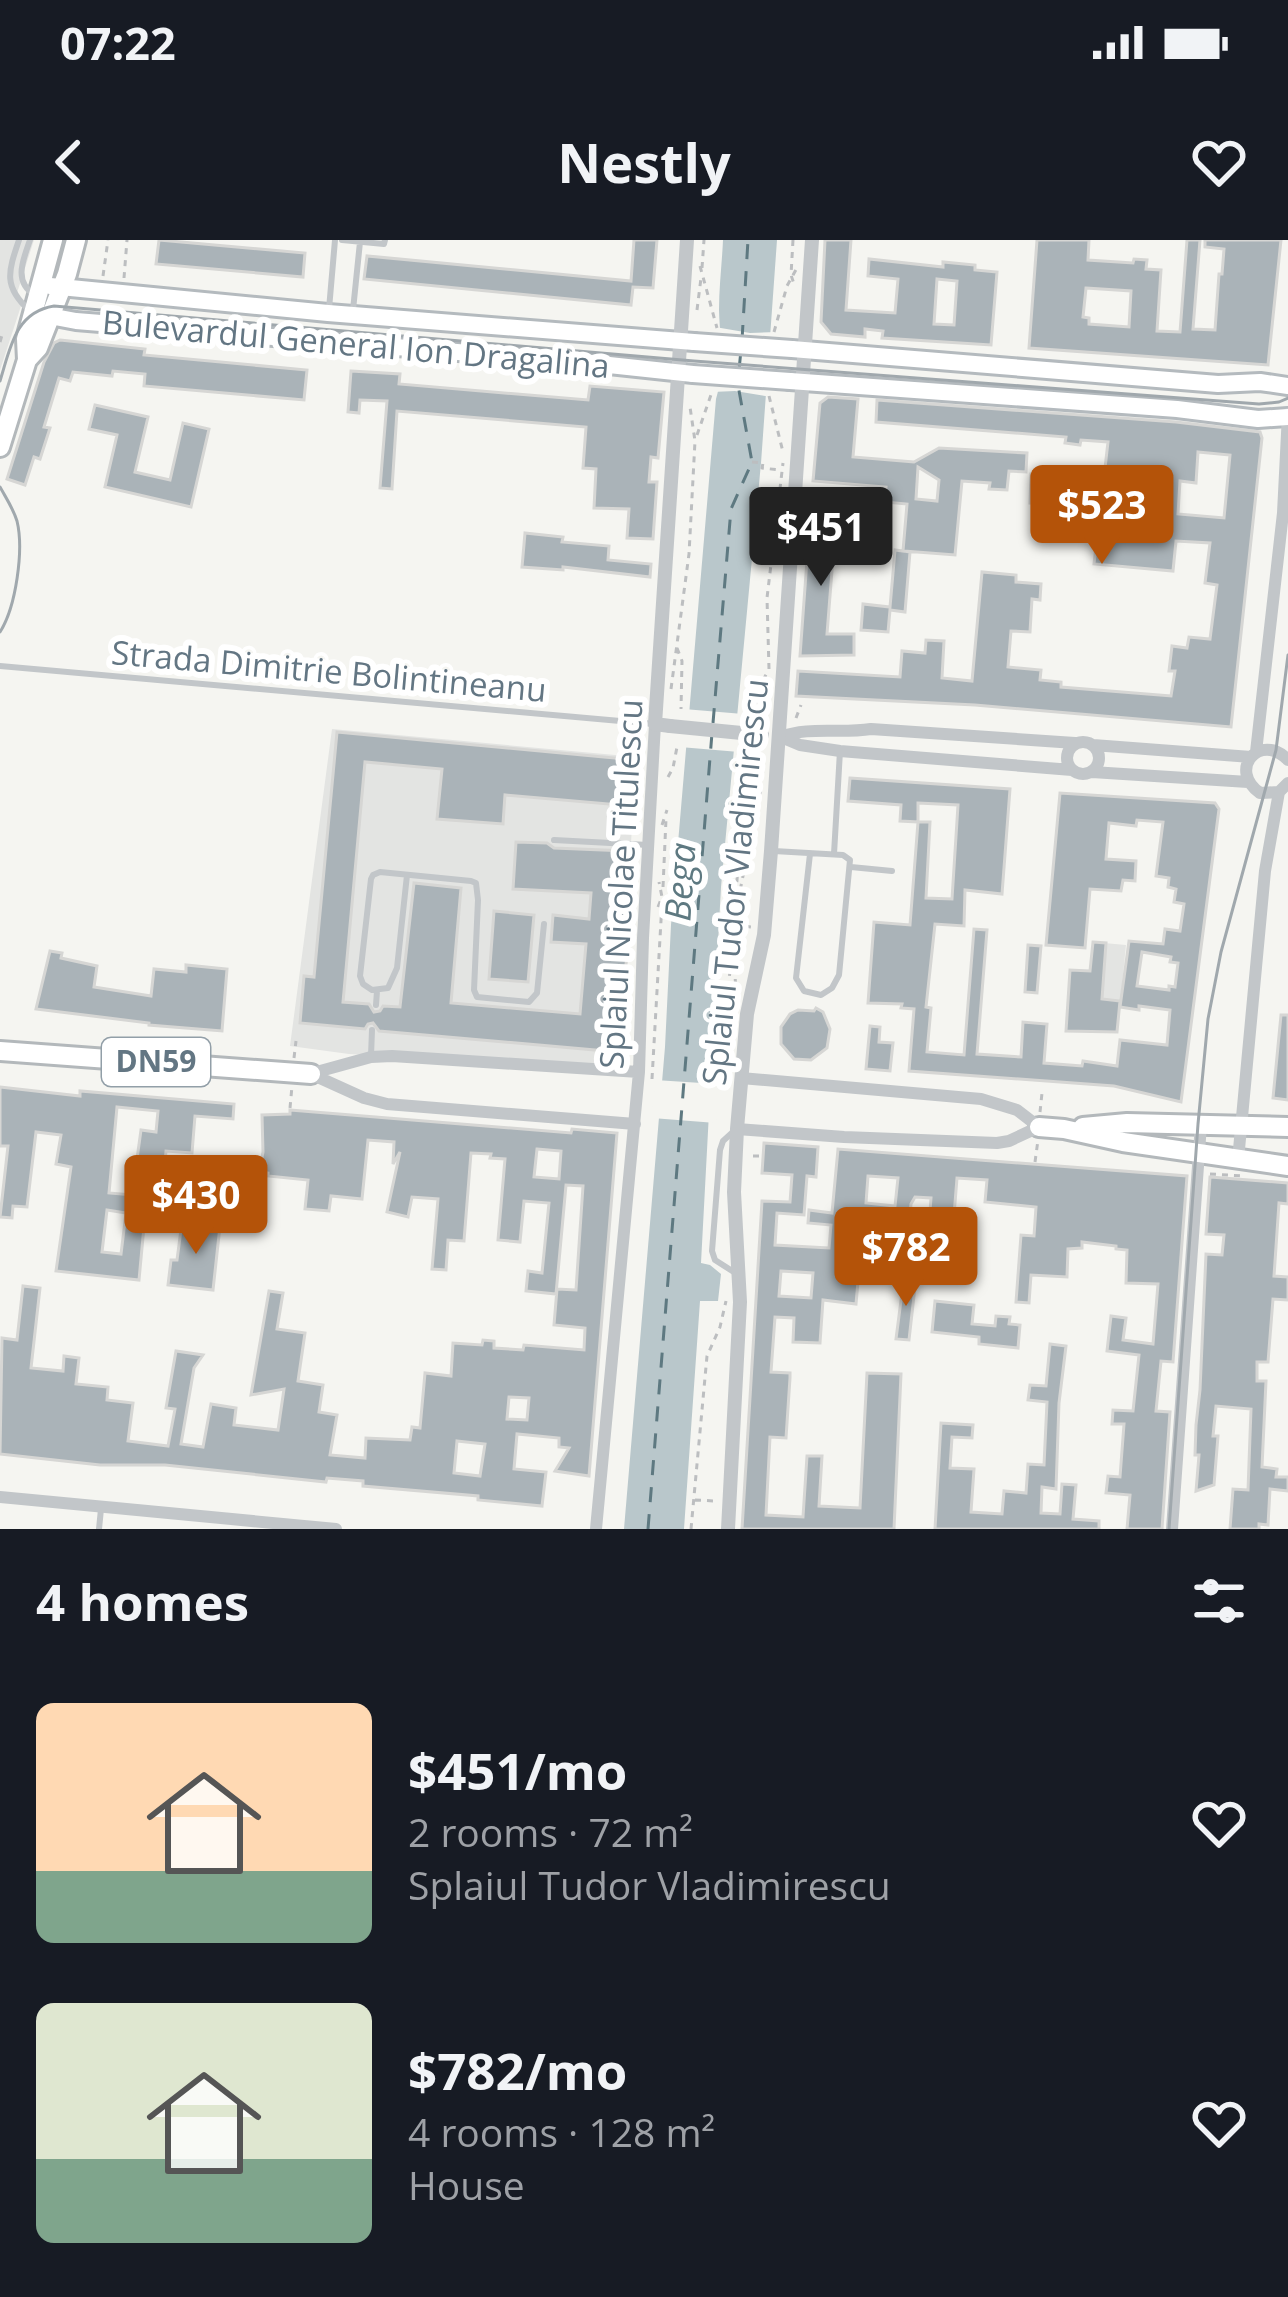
<!DOCTYPE html>
<html lang="en">
<head>
<meta charset="utf-8">
<style>
  :root { --surface:#171b24; --page:#20242c; --text:#f1f3f6; --muted:#9ea1a6; --accent:#b45309 }
  body { margin:0; font-family:"Open Sans",sans-serif; background:var(--page); color:var(--text); height:100vh; display:flex; flex-direction:column; font-size:45px; white-space:nowrap }
  * { box-sizing:border-box; margin:0 }
  p { font-size:39px; color:var(--muted) }
  .icon { flex:none; width:66px; height:66px; fill:none; stroke:currentColor; stroke-width:2; stroke-linecap:round; stroke-linejoin:round }
  .map { position:relative; height:1289px; overflow:hidden }
  .drawer { display:flex; flex-direction:column; background:var(--surface); flex:1 }
  .drawer>* { flex:none }
  .price { position:absolute; translate:-50% -102px; padding:0 27px; border-radius:12px; background:var(--accent); color:#fff; font-size:39px; line-height:78px; filter:drop-shadow(0 3px 6px #0008) }
  .price::after { content:''; position:absolute; left:50%; top:72px; width:36px; height:27px; margin-left:-18px; background:inherit; clip-path:polygon(0 0,100% 0,50% 100%) }
  .price.active { background:#222; color:#fff }
  ul { padding:0; list-style:none }
  li { display:flex; align-items:center; gap:36px; height:300px; padding:0 36px }
  li span { display:grid; place-items:center; flex:none; width:336px; height:240px; border-radius:18px; color:#555 }
  li>.icon { margin-inline-start:auto }
  span .icon { width:144px; height:144px; fill:#fffc; stroke-width:1 }
  li b { font-size:51px }
  h2 { display:flex; justify-content:space-between; align-items:center; height:144px; padding:0 36px; font-size:51px }
  .status { display:flex; justify-content:space-between; align-items:center; height:84px; padding:0 60px; background:var(--surface); direction:ltr }
  .status svg { height:33px; fill:currentColor }
  header { display:flex; justify-content:space-between; align-items:center; height:156px; padding:0 36px; background:var(--surface); font-size:54px; font-weight:700 }
  .map>svg:first-child { display:block }
  .built { fill:#e3e4e2 }
  .water { fill:#b9c7cb }
  .pier { fill:#f5f5f1 }
  .lines { fill:none; stroke-linecap:round; stroke-linejoin:round }
  .ferry { stroke:#5e7981; stroke-width:3; stroke-dasharray:15 12; stroke-linecap:butt }
  .building { fill:#aab3b8; stroke:#d6d6d4; stroke-width:3; fill-rule:evenodd }
  .secondary-casing { stroke:#b4babe; stroke-width:22 }
  .primary-casing { stroke:#b3b8bb; stroke-width:24 }
  .path { stroke:#bcbec0; stroke-width:3; stroke-dasharray:6 6; stroke-linecap:butt }
  .service { stroke:#c2c6c9; stroke-width:6 }
  .minor { stroke:#c2c6c9; stroke-width:12 }
  .tertiary { stroke:#c2c6c9; stroke-width:14 }
  .secondary { stroke:#fff; stroke-width:16 }
  .primary { stroke:#fff; stroke-width:18 }
  .tram { stroke:#a0a8ad; stroke-width:3 }
  .secondary-bridge-casing { stroke:#b4babe; stroke-width:22; stroke-linecap:butt }
  .tertiary-bridge { stroke:#c2c6c9; stroke-width:14 }
  .secondary-bridge { stroke:#fff; stroke-width:16 }
  .labels { text-anchor:middle; stroke-width:12; stroke-linejoin:round; paint-order:stroke }
  .shield { fill:#fff; stroke:#929fa8; stroke-width:3 }
  .shield-label { font-size:30px; font-weight:bold; fill:#637683 }
  .street-label { font-size:33px; fill:#637683; stroke:#fff }
  .water-label { font-size:36px; font-style:italic; fill:#5e7981; stroke:#fff }
</style>
</head>
<body>
<div class="status"><b>07:22</b><svg viewBox="0 0 49 12"><path d="M0 12V9h3v3zM5 12V6h3v6zM10 12V3h3v9zM15 12V0h3v12zM26 1h20v11H26zM47 4h2v5h-2z"/></svg></div>
<header><svg class="icon" aria-label="back" viewBox="0 0 24 24"><path d="M15 5l-7 7 7 7"/></svg>Nestly<svg class="icon" aria-label="heart" viewBox="0 0 24 24"><path d="M12 20l-8-8c-3-5 5-10 8-4 3-6 11-1 8 4z"/></svg></header>
<div class="map">
<svg width="1288" height="1289" viewBox="0 0 1288 1289">
  <rect width="100%" height="100%" fill="#f5f5f1"/>
  <path class="built" d="M0,0H34L16,56L21,66L0,130Z
    M332,489L637,517L615,829L349,814L290,806Z
    M1093,702L1126,705L1118,785L1087,780Z"/>
  <path class="water" d="M723,0H777L761,223L721,647L701,1023L710,1025L721,1034L718,1061H700L684,1289H624L665,807L671,685L716,159C726,124 720,105 719,70C719,47 722,23 723,0Z"/>
  <path class="pier" d="M715,87L750,93L777,92L772,157L735,151L712,152L715,139Z
    M684,469L743,474L739,512L680,507Z
    M655,840L717,844L716,883L652,878Z"/>
  <g class="lines">
    <path class="ferry" d="M742,100L748,0
      M739,130L741,110
      M713,483L731,269L752,222L738,145
      M648,1289L712,493"/>
  </g>
  <path class="building" d="M159,0L305,13L303,37L156,24Z
    M634,0H657L653,48L633,47L631,65L364,39L367,16L631,41Z
    M825,0H851L846,70L895,73L898,39L868,36L869,19L943,27V22L975,25V30L997,32L991,105L882,98L883,91L865,89V97L831,94L821,82ZM937,39L957,41L954,85L934,84Z
    M1037,0H1089L1088,20L1133,23L1134,19L1147,20L1146,29L1161,30L1157,91L1180,92L1187,0H1200L1193,89L1215,90L1219,34H1222L1224,9L1205,7V0H1281L1268,125L1029,108ZM1086,48L1131,51L1129,87L1089,84V78L1083,77Z
    M60,100L145,109L144,115L307,130L304,160L144,146L145,134L113,131L112,136L73,132L70,141L59,138L44,187L50,188L40,219L34,217L25,245L7,239L44,122L54,103Z
    M351,131L400,134L399,144L588,160L590,146L664,152L658,218L651,217L649,242H657L653,299L627,298L629,269L594,268L596,229L583,228L586,187L397,171L392,249L380,248L387,161L360,160L359,173L348,172Z
    M828,157L858,159L853,217L914,222L939,208L1027,213L1026,232L1009,231L1007,250L989,249L990,243L962,241L955,315L904,311L910,312L905,372L890,370L888,392L861,390L863,364L890,367L895,310L903,311L907,264L885,262L886,247L813,241L820,163ZM918,227L939,240L937,261L916,259Z
    M877,160L1176,182L1260,192L1262,198L1231,487L975,465L796,456L798,431L900,437L902,411L925,413L926,400L944,401L942,438L972,441L982,332L1016,335V342L1041,344L1040,360L1032,359L1030,392L1011,391L1008,427L1041,430L1040,440L1061,442V447L1171,456L1175,431H1169L1172,406L1187,408L1189,397L1210,399L1217,345L1205,343L1210,303L1176,301L1173,331L1094,324L1108,202L1081,200L1080,205L1065,203L1066,197L876,182ZM1198,212L1230,215L1224,278L1178,274L1180,241L1196,243ZM1116,254L1164,258L1160,301L1111,296Z
    M95,165L148,177L135,232L170,240L183,183L209,189L191,267L105,247L117,195L89,189Z
    M1031,234L1066,236L1064,265L1030,263Z
    M811,265L837,267L827,394H854V415L800,416Z
    M525,293L563,297L562,302L609,306L608,320L651,324L650,337L563,327V330L522,327Z
    M337,492L636,520L631,566L505,555L503,584L437,579L442,529L365,522L343,762L369,764L374,772L380,771L383,766L400,767L414,643L461,648L451,763L580,774L586,704L551,702L553,675L589,679L591,653L513,649L516,602L547,603L554,608L627,611L623,669L631,670L618,812L379,791L373,783L368,784L365,789L300,783L304,736L314,737Z
    M850,538L1010,549L1002,654L965,650L964,686L935,684L926,767L931,768L927,812L964,815L974,689L987,690L977,814L1021,817L1023,782L1047,784L1044,823L1082,826L1083,821L1117,826L1120,800L1167,805L1170,770L1139,766V770L1120,767L1129,701L1163,704L1165,689L1180,691L1184,664L1174,662L1176,649L1168,647L1169,638L1156,636L1163,582L1137,580L1136,586L1109,583L1106,619L1136,621L1135,641L1123,640L1121,651L1090,649L1085,708L1046,705L1060,553L1215,563L1219,569L1181,862L1114,846L909,831L914,769L901,768L902,764L868,763L874,682L910,685L918,582L900,581L901,565L848,561ZM918,563L958,565L952,659L926,658L930,582H918ZM1142,712L1171,717L1170,722L1178,723L1175,747L1169,746V750L1137,746Z
    M494,671L534,675L528,742L489,739Z
    M1093,702L1106,703L1102,759L1120,761L1117,792L1066,791L1070,730L1090,731Z
    M1028,705L1041,706L1037,753L1025,752Z
    M50,711L62,713L61,718L97,726L94,747L151,756L154,729L186,732V725L227,729L222,791L149,785V783L36,769Z
    M816,768L823,772L830,789L827,808L811,820L794,819L781,804V787L790,774L798,770L814,771Z
    M1281,775H1288V860L1273,858Z
    M870,786L880,787L879,802L893,803L890,831L866,829Z
    M0,847L80,856V851L234,864L233,879L195,876L192,913L166,911L165,923L150,922L139,1040L56,1031L71,927L56,924L61,895L36,892L27,967L13,966L12,978L0,977L8,906H0ZM117,867L158,871L156,892L141,890L132,955L109,953ZM107,970L126,973L121,1014L102,1012Z
    M290,870L571,893L572,889L617,893L589,1236L555,1231L569,1208L559,1207V1198L517,1194L514,1229L546,1232L542,1266L478,1260V1256L363,1246V1241L327,1238L326,1242L165,1225H100L0,1214L2,1098L17,1100L23,1046L40,1048L31,1128L63,1131L64,1116L79,1118L76,1144L108,1147L107,1160L133,1163L128,1201L168,1206L175,1169L166,1168L176,1111L203,1115L194,1128L181,1204L203,1207L211,1164L236,1168L234,1185L278,1190L284,1149L251,1155L269,1051L283,1053L277,1089L305,1093L298,1141L323,1145L319,1172L337,1175L330,1215L365,1218L366,1198L410,1200L412,1187L420,1188L425,1133L451,1136L453,1103L482,1105L483,1100L494,1101V1108L523,1110L524,1105L584,1110L585,1088L554,1085L557,1049L576,1050L583,946L566,945L556,1054L526,1051L528,1031L542,1033L549,963L524,961L520,1002L498,1000L505,919L490,918L491,914L471,913L464,1001L448,1000L446,1030L432,1029L438,959L412,957L408,977L387,972L400,912L393,924L394,902L368,900L362,959L331,956L329,971L305,969L308,940L268,936V933L259,932L263,912L262,875L290,874ZM537,909L561,911L559,939L534,937ZM509,1157L529,1158L527,1180L507,1179ZM457,1201L485,1204L480,1236L454,1233Z
    M764,903L818,907L816,937L807,936L804,975L777,973L775,1005L829,1008L831,985L808,983L809,970L832,973L838,909L1187,936L1173,1122L1161,1121L1156,1171L1170,1172L1162,1289H1127L1130,1255L1106,1253L1108,1236L1120,1237L1124,1184H1112L1113,1170L1133,1171L1139,1115L1107,1111L1111,1076L1126,1078L1123,1100L1153,1104L1158,1044L1126,1043L1127,1010L1116,1009V1006L1082,1002V1008L1068,1009L1067,1037L1031,1035L1029,1063L1016,1062L1021,995L1034,996L1036,967L985,962L987,940L957,938L953,988L929,985L931,958L915,957L911,964L906,1022L882,1020L883,1010L861,1008L856,1064L823,1060L820,1103L793,1102L794,1078L775,1077L771,1132L790,1133V1138L786,1198L770,1197L766,1275L803,1277L807,1216H822L819,1266L860,1268L867,1133L901,1134L894,1289H742L762,961L790,962L792,935L762,933ZM868,936L898,938L895,966L866,963ZM781,1031L813,1033L811,1058L779,1056Z
    M1210,937L1288,943V964L1279,963L1274,1036L1288,1037V1060L1273,1059L1268,1122H1257V1141H1266L1262,1227L1277,1229L1276,1237H1288V1251L1270,1249L1268,1285L1259,1284V1289H1230L1233,1249L1248,1250L1251,1169L1216,1166L1213,1196H1218L1214,1245L1196,1251L1199,1215H1195L1196,1185L1200,1150L1206,1014L1222,1015L1224,995L1206,994Z
    M182,982L220,986L213,1050L168,1045L171,1020H177Z
    M904,1037L916,1038L909,1100L896,1099Z
    M935,1061L974,1065L972,1084L995,1086L996,1076L1010,1077L1009,1084L1020,1085L1018,1108L979,1104V1097L932,1092Z
    M1050,1104L1066,1106L1059,1163L1056,1249L1042,1247L1041,1273L1060,1274L1062,1244L1076,1245L1073,1279L1099,1281V1289H935L941,1183L973,1185L972,1198L952,1197L950,1228L974,1229L971,1272L1002,1274L1004,1251L1026,1253L1028,1224L1044,1225L1047,1162L1028,1160L1030,1145L1046,1146Z"/>
  <g class="lines">
    <g class="secondary-casing">
      <path id="secondary" d="M50,46L328,73L694,102
        M39,74L76,81L581,122L693,134
        M792,109L1218,144L1260,142L1288,146
        M790,141L1177,169L1258,179L1288,177"/>
    </g>
    <g class="primary-casing">
      <path id="primary" d="M27,120L26,99L53,0
        M0,207L27,120L38,108L67,34L76,0
        M0,811L311,834
        M1039,887L1064,889L1123,902L1288,926
        M1083,887L1127,883L1288,887"/>
    </g>
    <path class="path" d="M793,0L791,35L795,47
      M700,26L717,88
      M702,28L704,0
      M103,36L108,0
      M124,38L127,0
      M697,70L701,38
      M774,92L787,46L797,28
      M0,102L2,95
      M769,156L783,212
      M697,195L712,152
      M752,222L763,223L762,228L780,230
      M677,408L682,421L681,469
      M769,429L767,358L783,223
      M671,449L689,314L695,201L690,167
      M755,475L763,440L768,431
      M796,478L801,465
      M751,513L757,553
      M668,537L673,528L677,507
      M662,585L667,570
      M663,647L666,579
      M735,666L741,588L749,589
      M658,667L662,657L659,642
      M733,685L752,687
      M732,706L724,801H733
      M736,757L733,685L761,548
      M294,818L296,801
      M652,839L662,663
      M290,868L292,846
      M1040,872L1042,853
      M753,916H761
      M1035,922L1038,900
      M1210,934L1243,936
      M695,1260L715,1261
      M691,1289L707,1116L720,1087L726,1061"/>
    <path class="service" d="M19,0C8,32 3,47 30,71
      M30,0C23,20 13,42 35,55
      M342,0L384,4L385,0
      M329,69L335,0
      M353,70L360,2
      M0,426L654,484
      M554,600L648,605
      M774,611L843,615L850,620L839,735L832,748L821,755L804,751L796,738L810,614
      M834,614L840,511
      M851,627L892,631
      M407,635L397,728L388,748L372,750L363,744L360,736L371,639L373,635L380,632L471,641L476,643L478,660L474,750L477,757L529,762L537,753L544,684
      M376,765L377,751
      M371,816L372,790
      M734,891L723,901L720,910L712,1011L715,1020L737,1034
      M99,1289L101,1269"/>
    <path class="minor" d="M780,497C810,486 839,494 871,489L1075,503
      M781,497L800,505L840,511L1072,530
      M1067 518a16 16 0 1 1 32 0a16 16 0 1 1-32 0Z
      M1093,505L1251,517
      M1256,512L1283,273L1288,174
      M1288,520C1260,491 1227,530 1260,553L1279,552L1288,543
      M1092,532L1248,542
      M313,833L371,817L392,816L639,832
      M311,834L364,858L387,864L635,884
      M737,889L844,897L997,903L1009,901L1039,887L1017,870L981,859L741,838
      M1238,920L1265,631L1279,552
      M0,1257L336,1289
      M596,1289L639,832L643,698L655,484
      M1172,1289L1201,884"/>
    <path class="tertiary" d="M670,486L655,484L687,0
      M728,1289L740,1062L734,952L737,889L747,774L764,695L771,611L812,0"/>
    <use href="#secondary" class="secondary"/>
    <use href="#primary" class="primary"/>
    <path class="tram" d="M0,141C10,109 15,72 54,66L694,121L1259,164L1279,162L1288,158
      M0,247C6,258 13,268 17,281C24,310 16,367 0,392
      M1169,1289L1198,884L1208,779L1221,712L1276,510L1288,415"/>
    <g class="secondary-bridge-casing">
      <path id="secondary-bridge" d="M694,102L792,109
        M693,134L790,141"/>
    </g>
    <path class="tertiary-bridge" d="M670,486L762,495"/>
    <use href="#secondary-bridge" class="secondary-bridge"/>
  </g>
  <g class="labels">
    <rect class="shield" x="102" y="798" width="108" height="48" rx="9"/>
    <g class="shield-label">
      <text x="156" y="832">DN59</text>
    </g>
    <g class="street-label">
      <text transform="translate(356 104) rotate(5)" y="12">Bulevardul General Ion Dragalina</text>
      <text transform="translate(329 431) rotate(5)" y="12">Strada Dimitrie Bolintineanu</text>
      <text transform="translate(735 642) rotate(-84)" y="12">Splaiul Tudor Vladimirescu</text>
      <text transform="translate(621 644) rotate(-87)" y="12">Splaiul Nicolae Titulescu</text>
    </g>
    <g class="water-label">
      <text transform="translate(680 642) rotate(-86)" y="13">Bega</text>
    </g>
  </g>
</svg>
<b class="price" style="left:1102px;top:327px">$523</b>
<b class="price active" style="left:821px;top:349px">$451</b>
<b class="price" style="left:196px;top:1017px">$430</b>
<b class="price" style="left:906px;top:1069px">$782</b>
</div>
<section class="drawer">
<h2>4 homes<svg class="icon" aria-label="filters" viewBox="0 0 24 24"><path d="M4 7h16M4 17h16"/><circle cx="9" cy="7" r="2"/><circle cx="15" cy="17" r="2"/></svg></h2>
<ul>
<li><span style="background:linear-gradient(#ffd9b3 70%,#7fa58c 0)"><svg class="icon" aria-label="home" viewBox="0 0 24 24"><path d="M3 11l9-7 9 7M6 9v11h12V9"/></svg></span><div><b>$451/mo</b><p>2 rooms · 72 m²</p><p>Splaiul Tudor Vladimirescu</p></div><svg class="icon" aria-label="heart" viewBox="0 0 24 24"><path d="M12 20l-8-8c-3-5 5-10 8-4 3-6 11-1 8 4z"/></svg></li>
<li><span style="background:linear-gradient(#dfe7d0 65%,#7fa58c 0)"><svg class="icon" aria-label="home" viewBox="0 0 24 24"><path d="M3 11l9-7 9 7M6 9v11h12V9"/></svg></span><div><b>$782/mo</b><p>4 rooms · 128 m²</p><p>House</p></div><svg class="icon" aria-label="heart" viewBox="0 0 24 24"><path d="M12 20l-8-8c-3-5 5-10 8-4 3-6 11-1 8 4z"/></svg></li>
</ul>
</section>
</body>
</html>
